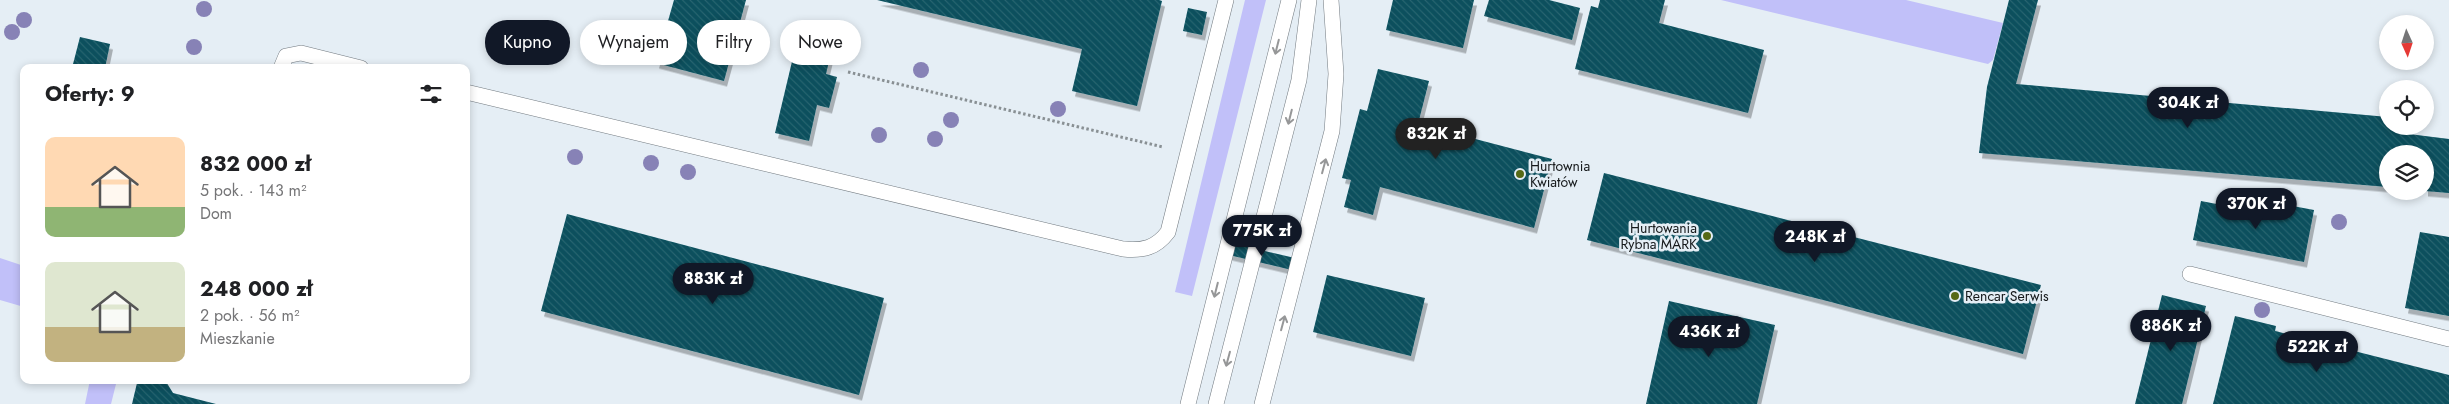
<!DOCTYPE html>
<html lang="pl">
<head>
<meta charset="utf-8">
<style>
  :root { --surface:#fff; --page:#f6f6f6; --text:#202124; --muted:#757577; --accent:#111827 }
  body { margin:0; font-family:Jost,sans-serif; background:var(--page); color:var(--text); height:100vh; display:flex; flex-direction:column; font-size:19px; white-space:nowrap }
  * { box-sizing:border-box; margin:0 }
  p { font-size:16px; color:var(--muted) }
  .icon { flex:none; width:28px; height:28px; fill:none; stroke:currentColor; stroke-width:2; stroke-linecap:round; stroke-linejoin:round }
  .map { position:relative; flex:1; overflow:hidden }
  .side { position:absolute; left:20px; top:64px; width:450px; height:320px; display:flex; flex-direction:column; background:var(--surface); border-radius:10px; box-shadow:0 2px 8px #0003 }
  .side>* { flex:none }
  .hud { position:absolute; left:485px; top:20px; width:475px; height:45px; display:flex; gap:10px }
  .needle { width:32px; rotate:177deg }
  .controls { position:absolute; left:2379px; top:15px; display:grid; gap:10px }
  .controls a { display:grid; place-items:center; width:55px; height:55px; border-radius:50%; background:var(--surface); box-shadow:0 2px 8px #0003; font-size:25px }
  .price { position:absolute; translate:-50% -42px; padding:0 11px; border-radius:18px; background:var(--accent); color:#fff; font-size:16px; line-height:32px; filter:drop-shadow(0 1px 2px #0008) }
  .price::after { content:''; position:absolute; left:50%; top:30px; width:15px; height:11px; margin-left:-8px; background:inherit; clip-path:polygon(0 0,100% 0,50% 100%) }
  .price.current { background:#222; color:#fff }
  ul { padding:0; list-style:none }
  li { display:flex; align-items:center; gap:15px; height:125px; padding:0 25px }
  li span { display:grid; place-items:center; flex:none; width:140px; height:100px; border-radius:10px; color:#555 }
  li>.icon { margin-inline-start:auto }
  span .icon { width:60px; height:60px; fill:#fffc; stroke-width:1 }
  li b { font-size:21px }
  h2 { display:flex; justify-content:space-between; align-items:center; height:60px; padding:0 25px; font-size:21px }
  .pill { padding:0 18px; border-radius:22px; background:var(--surface); box-shadow:0 2px 8px #0003; font-size:18px; line-height:45px }
  .pill.current { background:var(--accent); color:#fff }
  .map>svg:first-child { display:block }
  .green { fill:#c1c0f9 }
  .building { fill:url(#building-back-hatch); filter:url(#shadow) }
  .lines { fill:none; stroke-linecap:round; stroke-linejoin:round }
  .service-casing { stroke:#727a80; stroke-width:16 }
  .path { stroke:#899094; stroke-width:3; stroke-dasharray:2.5 2.5; stroke-linecap:butt }
  .service { stroke:#fff; stroke-width:15 }
  .tree { fill:#8782b6 }
  .oneway { stroke:#969798 }
  .poi-dot { fill:#566915; stroke:#e5eef5; stroke-width:2 }
  .labels { text-anchor:middle; stroke-width:5; stroke-linejoin:round; paint-order:stroke }
  .poi-label { font-size:14px; fill:#15181a; stroke:#e5eef5; text-anchor:start }
</style>
</head>
<body>
<div class="map">
<svg width="2449" height="404" viewBox="0 0 2449 404">
  <defs>
    <pattern id="building-back-hatch" width="6" height="6" patternUnits="userSpaceOnUse" patternTransform="scale(1.25)"><rect width="6" height="6" fill="#074f5d"/><path d="M-1 5l2 2M0 0l6 6M5-1l2 2" fill="none" stroke="#2b6470"/></pattern>
    <filter id="shadow"><feDropShadow dx="3" dy="5.5" stdDeviation="0" flood-color="#0004"/></filter>
  </defs>
  <rect width="100%" height="100%" fill="#e5eef5"/>
  <path class="green" d="M1245,0H1266L1192,296L1175,292Z
    M1721,0H1906L2003,23L1993,60L1988,64Z
    M0,258L24,266V307L0,300Z
    M90,380H117L111,404H85Z"/>
  <path class="building" d="M674,0H746L724,81L656,63Z
    M877,0H1159L1162,1L1137,106L1072,91L1082,49Z
    M1393,0H1474L1463,48L1386,30Z
    M1489,0H1549L1580,8L1572,40L1484,16Z
    M1600,0H1665L1659,23L1764,50L1748,113L1575,69L1591,6L1598,8Z
    M2009,0H2038L2016,84L2388,117V126H2402L2401,133L2449,139V193L2425,191V154H2388V187L1979,153L1987,87Z
    M1188,8L1207,12L1202,35L1183,31Z
    M799,32L834,40L826,74L837,77L829,108L817,105L809,141L775,133Z
    M80,37L110,44L105,68H72Z
    M1378,69L1429,81L1418,124L1552,159L1534,228L1380,187L1373,215L1344,207L1351,180L1342,178L1360,109L1367,111Z
    M1604,173L2041,285L2023,354L1831,302L1587,240Z
    M2201,201L2279,216L2282,204L2314,210L2304,262L2193,240Z
    M567,214L884,298L859,395L541,311Z
    M2420,232L2449,237V316L2405,308Z
    M1227,242L1299,259L1296,271L1225,254Z
    M1327,275L1425,298L1411,356L1313,332Z
    M2162,295L2206,306L2182,404H2135Z
    M1669,301L1775,325L1757,404H1646Z
    M2235,316L2276,326L2275,331L2449,375V404H2213Z
    M143,380H165L173,393L216,404H132L137,383Z"/>
  <g class="lines">
    <g class="service-casing">
      <path id="service" d="M281,68L286,56L301,53L361,68
        M466,92L1123,249C1143,251 1156,248 1168,232L1226,0
        M2190,274L2449,339
        M1188,404L1289,0
        M1216,404L1299,80L1309,0
        M1262,404L1332,131L1336,74L1331,0"/>
    </g>
    <path class="path" d="M848,72L1163,147"/>
    <use href="#service" class="service"/>
  </g>
  <g class="tree">
    <circle cx="204" cy="9" r="8"/>
    <circle cx="24" cy="20" r="8"/>
    <circle cx="12" cy="32" r="8"/>
    <circle cx="194" cy="47" r="8"/>
    <circle cx="921" cy="70" r="8"/>
    <circle cx="1058" cy="109" r="8"/>
    <circle cx="951" cy="120" r="8"/>
    <circle cx="879" cy="135" r="8"/>
    <circle cx="935" cy="139" r="8"/>
    <circle cx="575" cy="157" r="8"/>
    <circle cx="651" cy="163" r="8"/>
    <circle cx="688" cy="172" r="8"/>
    <circle cx="2339" cy="222" r="8"/>
    <circle cx="2262" cy="310" r="8"/>
  </g>
  <defs><path id="oneway-shaft" d="M-6 0H5M1.5-3L5.5 0L1.5 3" fill="none" stroke-width="1.6" stroke-linecap="round" stroke-linejoin="round" transform="scale(1.25)"/></defs>
  <g class="oneway">
    <use href="#oneway-shaft" transform="translate(1277 47) rotate(104)"/>
    <use href="#oneway-shaft" transform="translate(1290 117) rotate(104)"/>
    <use href="#oneway-shaft" transform="translate(1324 166) rotate(-75)"/>
    <use href="#oneway-shaft" transform="translate(1216 290) rotate(104)"/>
    <use href="#oneway-shaft" transform="translate(1283 323) rotate(-75)"/>
    <use href="#oneway-shaft" transform="translate(1228 359) rotate(105)"/>
  </g>
  <g class="poi-dot">
    <circle cx="1520" cy="174" r="5"/>
    <circle cx="1707" cy="236" r="5"/>
    <circle cx="1955" cy="296" r="5"/>
  </g>
  <g class="labels">
    <g class="poi-label">
      <text x="1530" y="171">Hurtownia<tspan x="1530" dy="16">Kwiatów</tspan></text>
      <text x="1697" y="233" text-anchor="end">Hurtowania<tspan x="1697" dy="16">Rybna MARK</tspan></text>
      <text x="1965" y="301">Rencar Serwis</text>
    </g>
  </g>
</svg>
<div class="controls">
<a><svg class="needle" viewBox="-14 -14 28 28"><path d="M0-13l5 13h-10z" fill="#e53935"/><path d="M0 13l5-13h-10z" fill="#757577"/></svg></a>
<a><svg class="icon" aria-label="locate" viewBox="0 0 24 24"><circle cx="12" cy="12" r="6"/><path d="M12 2v4M12 18v4M2 12h4M18 12h4"/></svg></a>
<a><svg class="icon" aria-label="layers" viewBox="0 0 24 24"><path d="M12 4l9 5-9 5-9-5zM3 14l9 5 9-5"/></svg></a>
</div>
<b class="price" style="left:2188px;top:129px">304K zł</b>
<b class="price current" style="left:1436px;top:160px">832K zł</b>
<b class="price" style="left:2256px;top:230px">370K zł</b>
<b class="price" style="left:1262px;top:257px">775K zł</b>
<b class="price" style="left:1815px;top:263px">248K zł</b>
<b class="price" style="left:713px;top:305px">883K zł</b>
<b class="price" style="left:2171px;top:352px">886K zł</b>
<b class="price" style="left:1709px;top:358px">436K zł</b>
<b class="price" style="left:2317px;top:373px">522K zł</b>
<div class="hud">
<a class="pill current">Kupno</a>
<a class="pill">Wynajem</a>
<a class="pill">Filtry</a>
<a class="pill">Nowe</a>
</div>
<section class="side">
<h2>Oferty: 9<svg class="icon" aria-label="filters" viewBox="0 0 24 24"><path d="M4 7h16M4 17h16"/><circle cx="9" cy="7" r="2"/><circle cx="15" cy="17" r="2"/></svg></h2>
<ul>
<li><span style="background:linear-gradient(#ffd9b3 70%,#8fb573 0)"><svg class="icon" aria-label="home" viewBox="0 0 24 24"><path d="M3 11l9-7 9 7M6 9v11h12V9"/></svg></span><div><b>832 000 zł</b><p>5 pok. · 143 m²</p><p>Dom</p></div></li>
<li><span style="background:linear-gradient(#dfe7d0 65%,#c2b280 0)"><svg class="icon" aria-label="home" viewBox="0 0 24 24"><path d="M3 11l9-7 9 7M6 9v11h12V9"/></svg></span><div><b>248 000 zł</b><p>2 pok. · 56 m²</p><p>Mieszkanie</p></div></li>
</ul>
</section>
</div>
</body>
</html>
